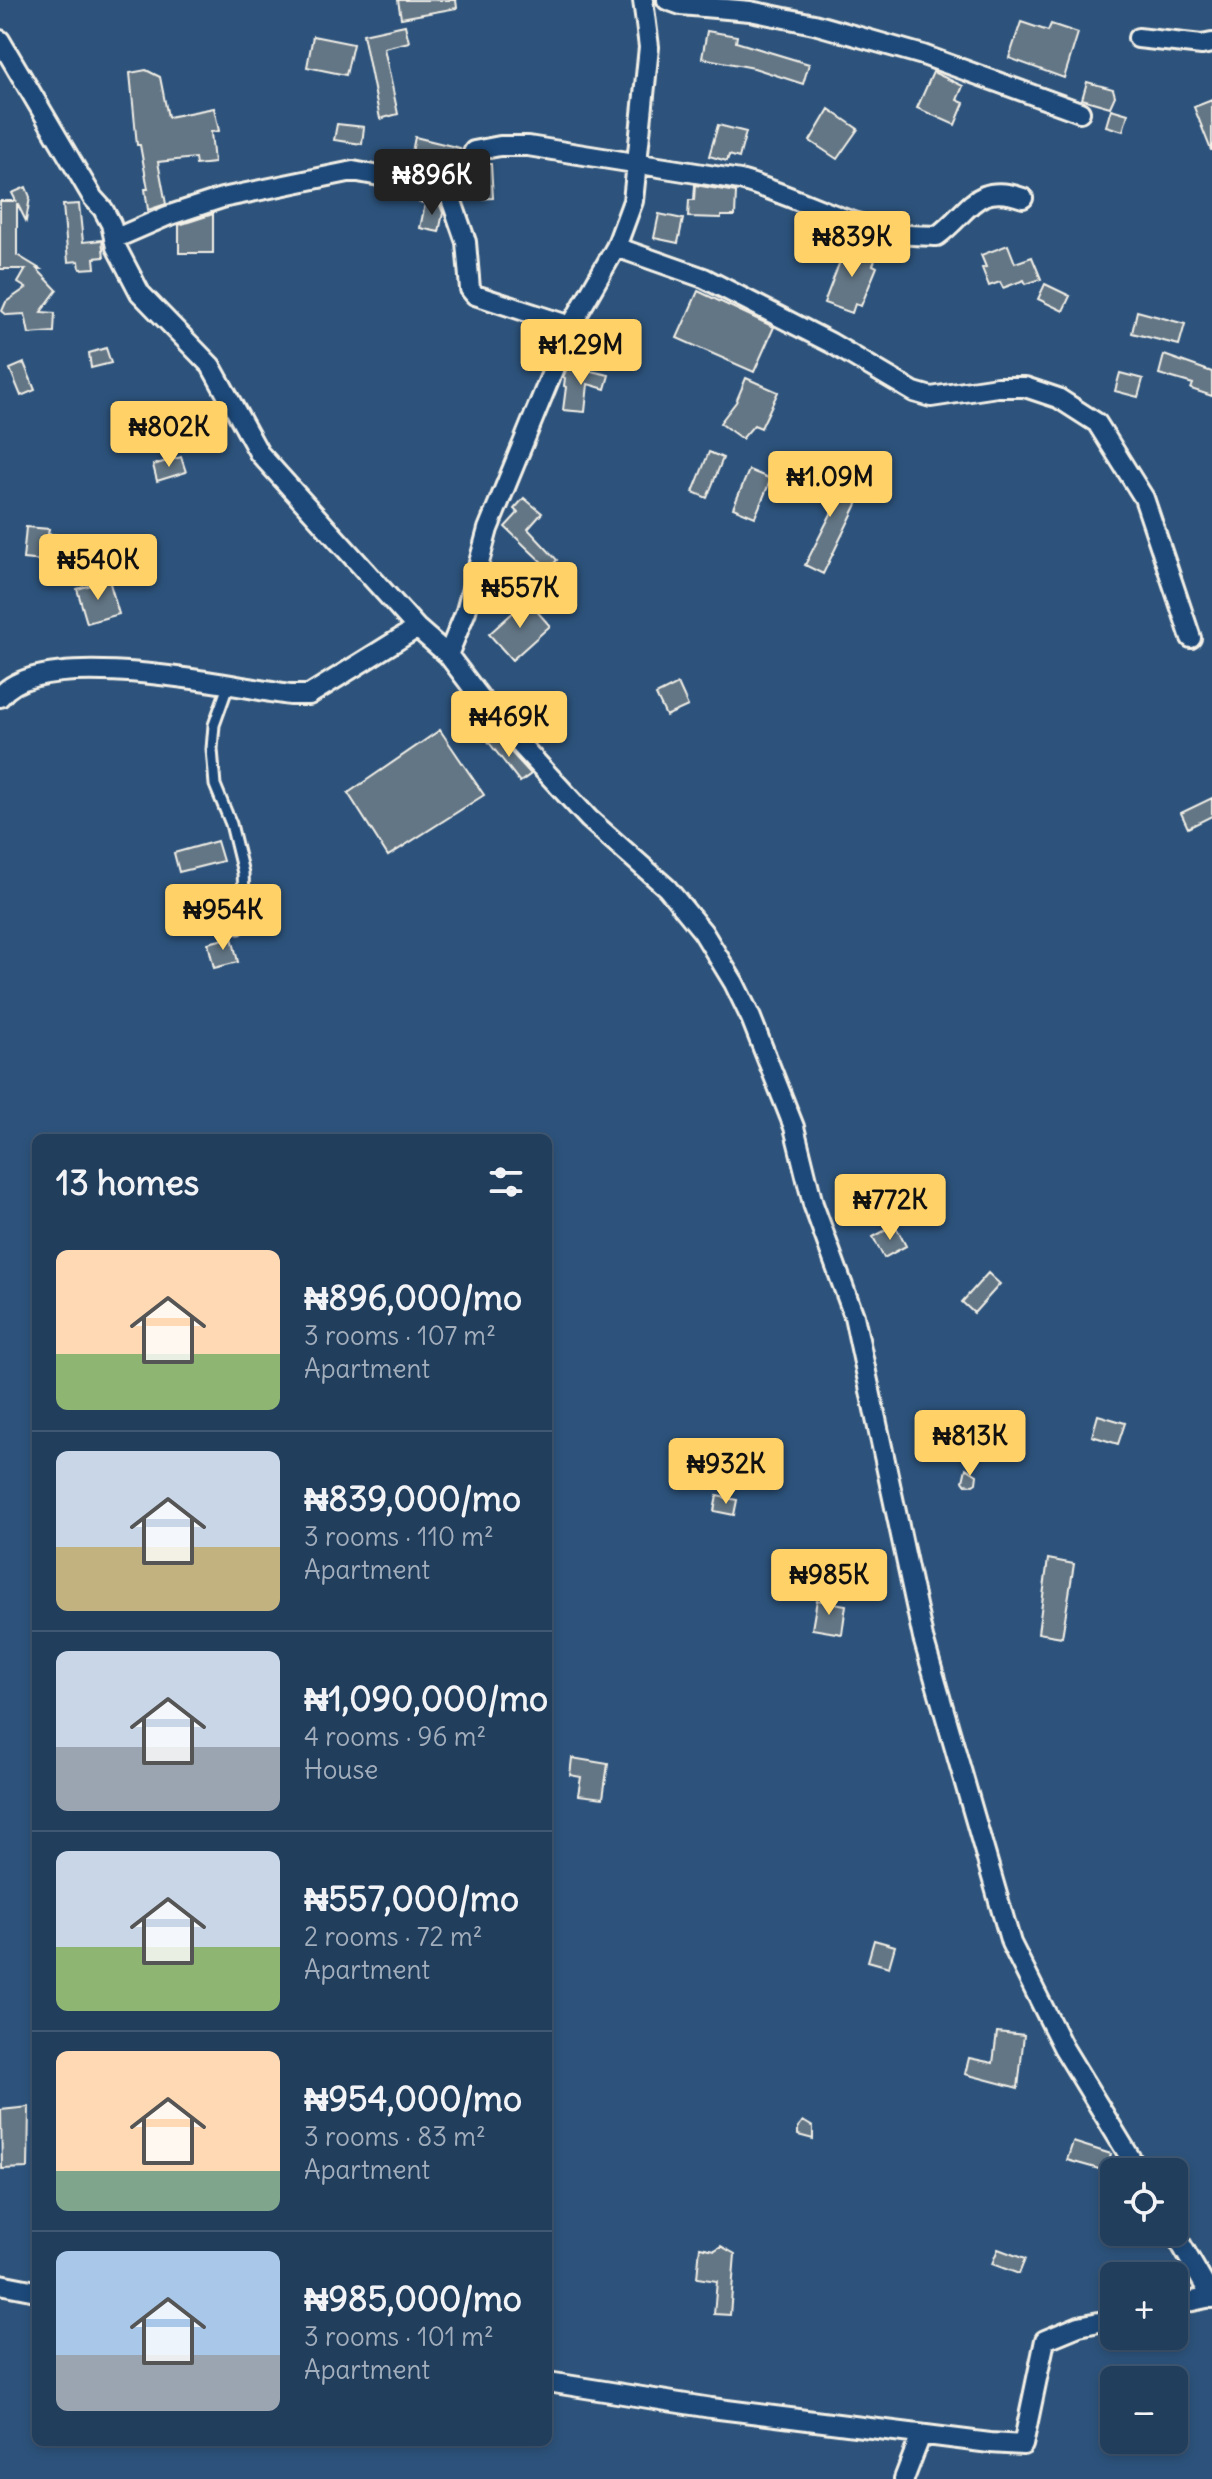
<!DOCTYPE html>
<html lang="en">
<head>
<meta charset="utf-8">
<style>
  :root { --surface:#223e5d; --page:#2a4563; --text:#f1f3f6; --muted:#a2aebc; --line:#3f5772; --accent:#ffd166 }
  body { margin:0; font-family:Delius,sans-serif; background:var(--page); color:var(--text); height:100vh; display:flex; flex-direction:column; font-size:30px; white-space:nowrap }
  * { box-sizing:border-box; margin:0 }
  p { font-size:26px; color:var(--muted) }
  .icon { flex:none; width:44px; height:44px; fill:none; stroke:currentColor; stroke-width:2; stroke-linecap:round; stroke-linejoin:round }
  .map { position:relative; flex:1; overflow:hidden }
  .panel { position:absolute; left:32px; top:1134px; width:520px; height:1312px; display:flex; flex-direction:column; background:var(--surface); border-radius:12px; box-shadow:0 4px 12px #0003,0 0 0 2px var(--line) }
  .panel>* { flex:none }
  .controls { position:absolute; left:1100px; top:2158px; display:grid; gap:16px }
  .controls a { display:grid; place-items:center; width:88px; height:88px; border-radius:12px; background:var(--surface); box-shadow:0 4px 12px #0003,0 0 0 2px var(--line); font-size:40px }
  .price { position:absolute; translate:-50% -68px; padding:0 18px; border-radius:8px; background:var(--accent); color:#111; font-size:26px; line-height:52px; filter:drop-shadow(0 2px 4px #0008) }
  .price::after { content:''; position:absolute; left:50%; top:48px; width:24px; height:18px; margin-left:-12px; background:inherit; clip-path:polygon(0 0,100% 0,50% 100%) }
  .price.current { background:#222; color:#fff }
  ul { padding:0; list-style:none }
  li { display:flex; align-items:center; gap:24px; height:200px; padding:0 24px }
  li+li { border-top:2px solid var(--line) }
  li span { display:grid; place-items:center; flex:none; width:224px; height:160px; border-radius:12px; color:#555 }
  li>.icon { margin-inline-start:auto }
  span .icon { width:96px; height:96px; fill:#fffc; stroke-width:1 }
  li b { font-size:34px }
  h2 { display:flex; justify-content:space-between; align-items:center; height:96px; padding:0 24px; font-size:34px }
  .map>svg:first-child { display:block }
  .building { fill:#647685; stroke:#f4f1e8; stroke-width:2 }
  .lines { fill:none; stroke-linecap:round; stroke-linejoin:round }
  .service-casing { stroke:#f4f1e8; stroke-width:15 }
  .minor-casing { stroke:#f4f1e8; stroke-width:24 }
  .service { stroke:#1f4a7a; stroke-width:9 }
  .minor { stroke:#1f4a7a; stroke-width:18 }
</style>
</head>
<body>
<div class="map">
<svg width="1212" height="2479" viewBox="0 0 1212 2479">
  <rect width="100%" height="100%" fill="#2d537c"/>
  <filter id="ink" filterUnits="userSpaceOnUse"><feTurbulence type="fractalNoise" baseFrequency=".0125" numOctaves="2"/><feDisplacementMap in="SourceGraphic" scale="16" xChannelSelector="R" yChannelSelector="G"/><feConvolveMatrix kernelMatrix="1 2 1 2 8 2 1 2 1" color-interpolation-filters="sRGB"/></filter>
  <g filter="url(#ink)">
    <path class="building" d="M398,0H456L457,8L401,18Z
      M1021,22L1048,31L1051,24L1078,33L1064,78L1009,58Z
      M405,25L409,42L384,48L398,114L380,119L363,34Z
      M707,31L737,36L736,42L809,64L803,84L754,68L702,58Z
      M313,36L353,44L346,75L307,67Z
      M146,70L160,77L168,117L214,108L219,131L211,132L214,163L196,165L195,158L158,162L166,204L148,210L145,189H148L140,145H137L130,73Z
      M933,72L963,86L957,100L964,103L955,125L917,108Z
      M1087,82L1113,89L1115,96L1110,107L1082,99Z
      M1212,100V150H1211L1194,107Z
      M829,109L858,129L837,159L810,141Z
      M1111,109L1128,114L1123,131L1106,126Z
      M337,124L364,127L362,144L334,140Z
      M718,125L746,132L739,158L729,155L727,161L709,156Z
      M415,137L460,148L451,173L446,172L445,178L430,179L431,176L426,175L431,156L412,152Z
      M481,164H491L493,198L476,199L474,179Z
      M695,185L736,192L735,216H721V218L688,217L689,200H694Z
      M26,187L30,197L26,221L17,203V255L40,269H37L57,290L41,312L55,313L54,332L29,334L25,314L7,315L2,311L6,302L26,288L18,283L26,269H0V201H16L12,193Z
      M439,203L443,213L439,232L420,228L425,204Z
      M79,204L83,242L102,240L104,257L94,258L95,268L80,269L79,261L68,262L63,205Z
      M213,214V253H179V225Z
      M659,214L683,219L678,243L654,238Z
      M847,243L877,255L873,265L877,267L861,306L855,304L852,313L824,303Z
      M1008,245L1015,263L1032,257L1041,279L1026,284L1024,280L1003,288L1000,282L989,286L982,268L986,267L981,255Z
      M1045,284L1070,296L1063,311L1038,299Z
      M698,291L774,327L754,372L677,338Z
      M1137,311L1185,324L1179,345L1132,333Z
      M106,348L111,363L91,368L89,353Z
      M1164,355L1212,372V396L1191,389L1193,384L1159,374Z
      M24,363L35,390L21,396L10,369Z
      M568,366L609,375L605,389L588,384L585,412L563,410L566,387L564,386L565,378L563,377Z
      M1120,373L1143,379L1138,397L1115,391Z
      M746,378L778,392L761,428L754,425L742,439L720,423L736,402Z
      M709,452L723,458L707,498L693,492Z
      M181,457L186,472L157,481L153,465Z
      M819,465L837,476L832,483L846,491L842,496L858,502L823,574L805,565L837,502L808,484Z
      M749,470L771,479L755,517L733,508Z
      M524,498L542,513L528,529L557,560L549,569L505,527L518,513L514,509Z
      M26,527L49,529L48,534L57,535L56,552L85,548L87,565L23,559Z
      M109,580L119,614L87,623L77,589Z
      M527,600L550,626L512,660L489,634Z
      M678,684L688,706L666,716L656,695Z
      M440,730L484,795L388,856L348,793Z
      M495,735L531,774L520,782L487,740Z
      M1212,798V816L1188,828L1181,813Z
      M217,841L223,861L179,872L174,853Z
      M232,937L238,962L214,968L208,943Z
      M895,1225L906,1246L884,1258L873,1237Z
      M988,1273L1000,1284L974,1313L962,1302Z
      M1098,1415L1125,1423L1118,1444L1092,1436Z
      M966,1468L977,1475L976,1483L973,1485L965,1484L963,1481Z
      M717,1496L737,1500L734,1515L714,1511Z
      M1048,1559L1074,1564L1062,1637L1038,1633Z
      M776,1572L809,1578L807,1594L773,1588Z
      M817,1600L846,1605L842,1634L812,1629Z
      M572,1758L608,1764L603,1798L578,1795L581,1777L570,1775Z
      M874,1940L895,1946L889,1967L868,1961Z
      M997,2032L1024,2035L1018,2088L965,2074L969,2058L993,2063Z
      M29,2107L28,2168L2,2169L1,2110Z
      M803,2121L813,2127V2139L798,2135V2127Z
      M1073,2142L1111,2154L1106,2171L1067,2160Z
      M721,2246L735,2254L730,2315L714,2314L717,2281L697,2278L700,2247L715,2250Z
      M998,2249L1025,2259L1019,2274L992,2264Z"/>
    <g class="lines">
      <g class="service-casing">
        <path id="service" d="M228,686L214,725L212,749L215,785L231,824L243,873L244,893L239,928"/>
      </g>
      <g class="minor-casing">
        <path id="minor" d="M667,0L681,5L750,11L814,24L923,55L1080,112
          M1138,38L1202,45L1212,43
          M0,40L93,198L103,209L111,224L116,247L140,293L211,366L259,453L417,628L448,655L495,717L589,819L667,888L703,932L734,983L751,1018L794,1127L813,1204L854,1316L923,1638L1011,1943L1063,2047L1139,2172
          M448,190L466,242L470,289L475,295L571,326
          M114,239L167,216L222,198L353,171L390,178L424,192L448,190L458,185L474,151L500,146H528L740,180C792,194 839,222 893,233C907,236 923,235 937,236C970,212 975,181 1023,198
          M616,247L704,278L831,343L914,392L931,397L997,387H1025L1058,398L1097,423L1144,498L1191,638
          M448,655L466,611L488,529L571,326L616,247L633,201L649,47L643,0
          M0,697C38,644 231,686 290,695H309L417,628
          M1174,2232L1212,2298
          M0,2284L36,2291
          M1174,2305L1211,2297
          M548,2382L711,2408L990,2443L1023,2445L1045,2340L1079,2326L1114,2319
          M904,2479L921,2435"/>
      </g>
      <use href="#service" class="service"/>
      <use href="#minor" class="minor"/>
    </g>
  </g>
</svg>
<div class="controls">
<a><svg class="icon" aria-label="locate" viewBox="0 0 24 24"><circle cx="12" cy="12" r="6"/><path d="M12 2v4M12 18v4M2 12h4M18 12h4"/></svg></a>
<a>+</a>
<a>−</a>
</div>
<b class="price current" style="left:432px;top:217px">₦896K</b>
<b class="price" style="left:852px;top:279px">₦839K</b>
<b class="price" style="left:581px;top:387px">₦1.29M</b>
<b class="price" style="left:169px;top:469px">₦802K</b>
<b class="price" style="left:830px;top:519px">₦1.09M</b>
<b class="price" style="left:98px;top:602px">₦540K</b>
<b class="price" style="left:520px;top:630px">₦557K</b>
<b class="price" style="left:509px;top:759px">₦469K</b>
<b class="price" style="left:223px;top:952px">₦954K</b>
<b class="price" style="left:890px;top:1242px">₦772K</b>
<b class="price" style="left:970px;top:1478px">₦813K</b>
<b class="price" style="left:726px;top:1506px">₦932K</b>
<b class="price" style="left:829px;top:1617px">₦985K</b>
<section class="panel">
<h2>13 homes<svg class="icon" aria-label="filters" viewBox="0 0 24 24"><path d="M4 7h16M4 17h16"/><circle cx="9" cy="7" r="2"/><circle cx="15" cy="17" r="2"/></svg></h2>
<ul>
<li><span style="background:linear-gradient(#ffd9b3 65%,#8fb573 0)"><svg class="icon" aria-label="home" viewBox="0 0 24 24"><path d="M3 11l9-7 9 7M6 9v11h12V9"/></svg></span><div><b>₦896,000/mo</b><p>3 rooms · 107 m²</p><p>Apartment</p></div></li>
<li><span style="background:linear-gradient(#c9d6e8 60%,#c2b280 0)"><svg class="icon" aria-label="home" viewBox="0 0 24 24"><path d="M3 11l9-7 9 7M6 9v11h12V9"/></svg></span><div><b>₦839,000/mo</b><p>3 rooms · 110 m²</p><p>Apartment</p></div></li>
<li><span style="background:linear-gradient(#c9d6e8 60%,#9aa5b1 0)"><svg class="icon" aria-label="home" viewBox="0 0 24 24"><path d="M3 11l9-7 9 7M6 9v11h12V9"/></svg></span><div><b>₦1,090,000/mo</b><p>4 rooms · 96 m²</p><p>House</p></div></li>
<li><span style="background:linear-gradient(#c9d6e8 60%,#8fb573 0)"><svg class="icon" aria-label="home" viewBox="0 0 24 24"><path d="M3 11l9-7 9 7M6 9v11h12V9"/></svg></span><div><b>₦557,000/mo</b><p>2 rooms · 72 m²</p><p>Apartment</p></div></li>
<li><span style="background:linear-gradient(#ffd9b3 75%,#7fa58c 0)"><svg class="icon" aria-label="home" viewBox="0 0 24 24"><path d="M3 11l9-7 9 7M6 9v11h12V9"/></svg></span><div><b>₦954,000/mo</b><p>3 rooms · 83 m²</p><p>Apartment</p></div></li>
<li><span style="background:linear-gradient(#a9c7e8 65%,#9aa5b1 0)"><svg class="icon" aria-label="home" viewBox="0 0 24 24"><path d="M3 11l9-7 9 7M6 9v11h12V9"/></svg></span><div><b>₦985,000/mo</b><p>3 rooms · 101 m²</p><p>Apartment</p></div></li>
</ul>
</section>
</div>
</body>
</html>
